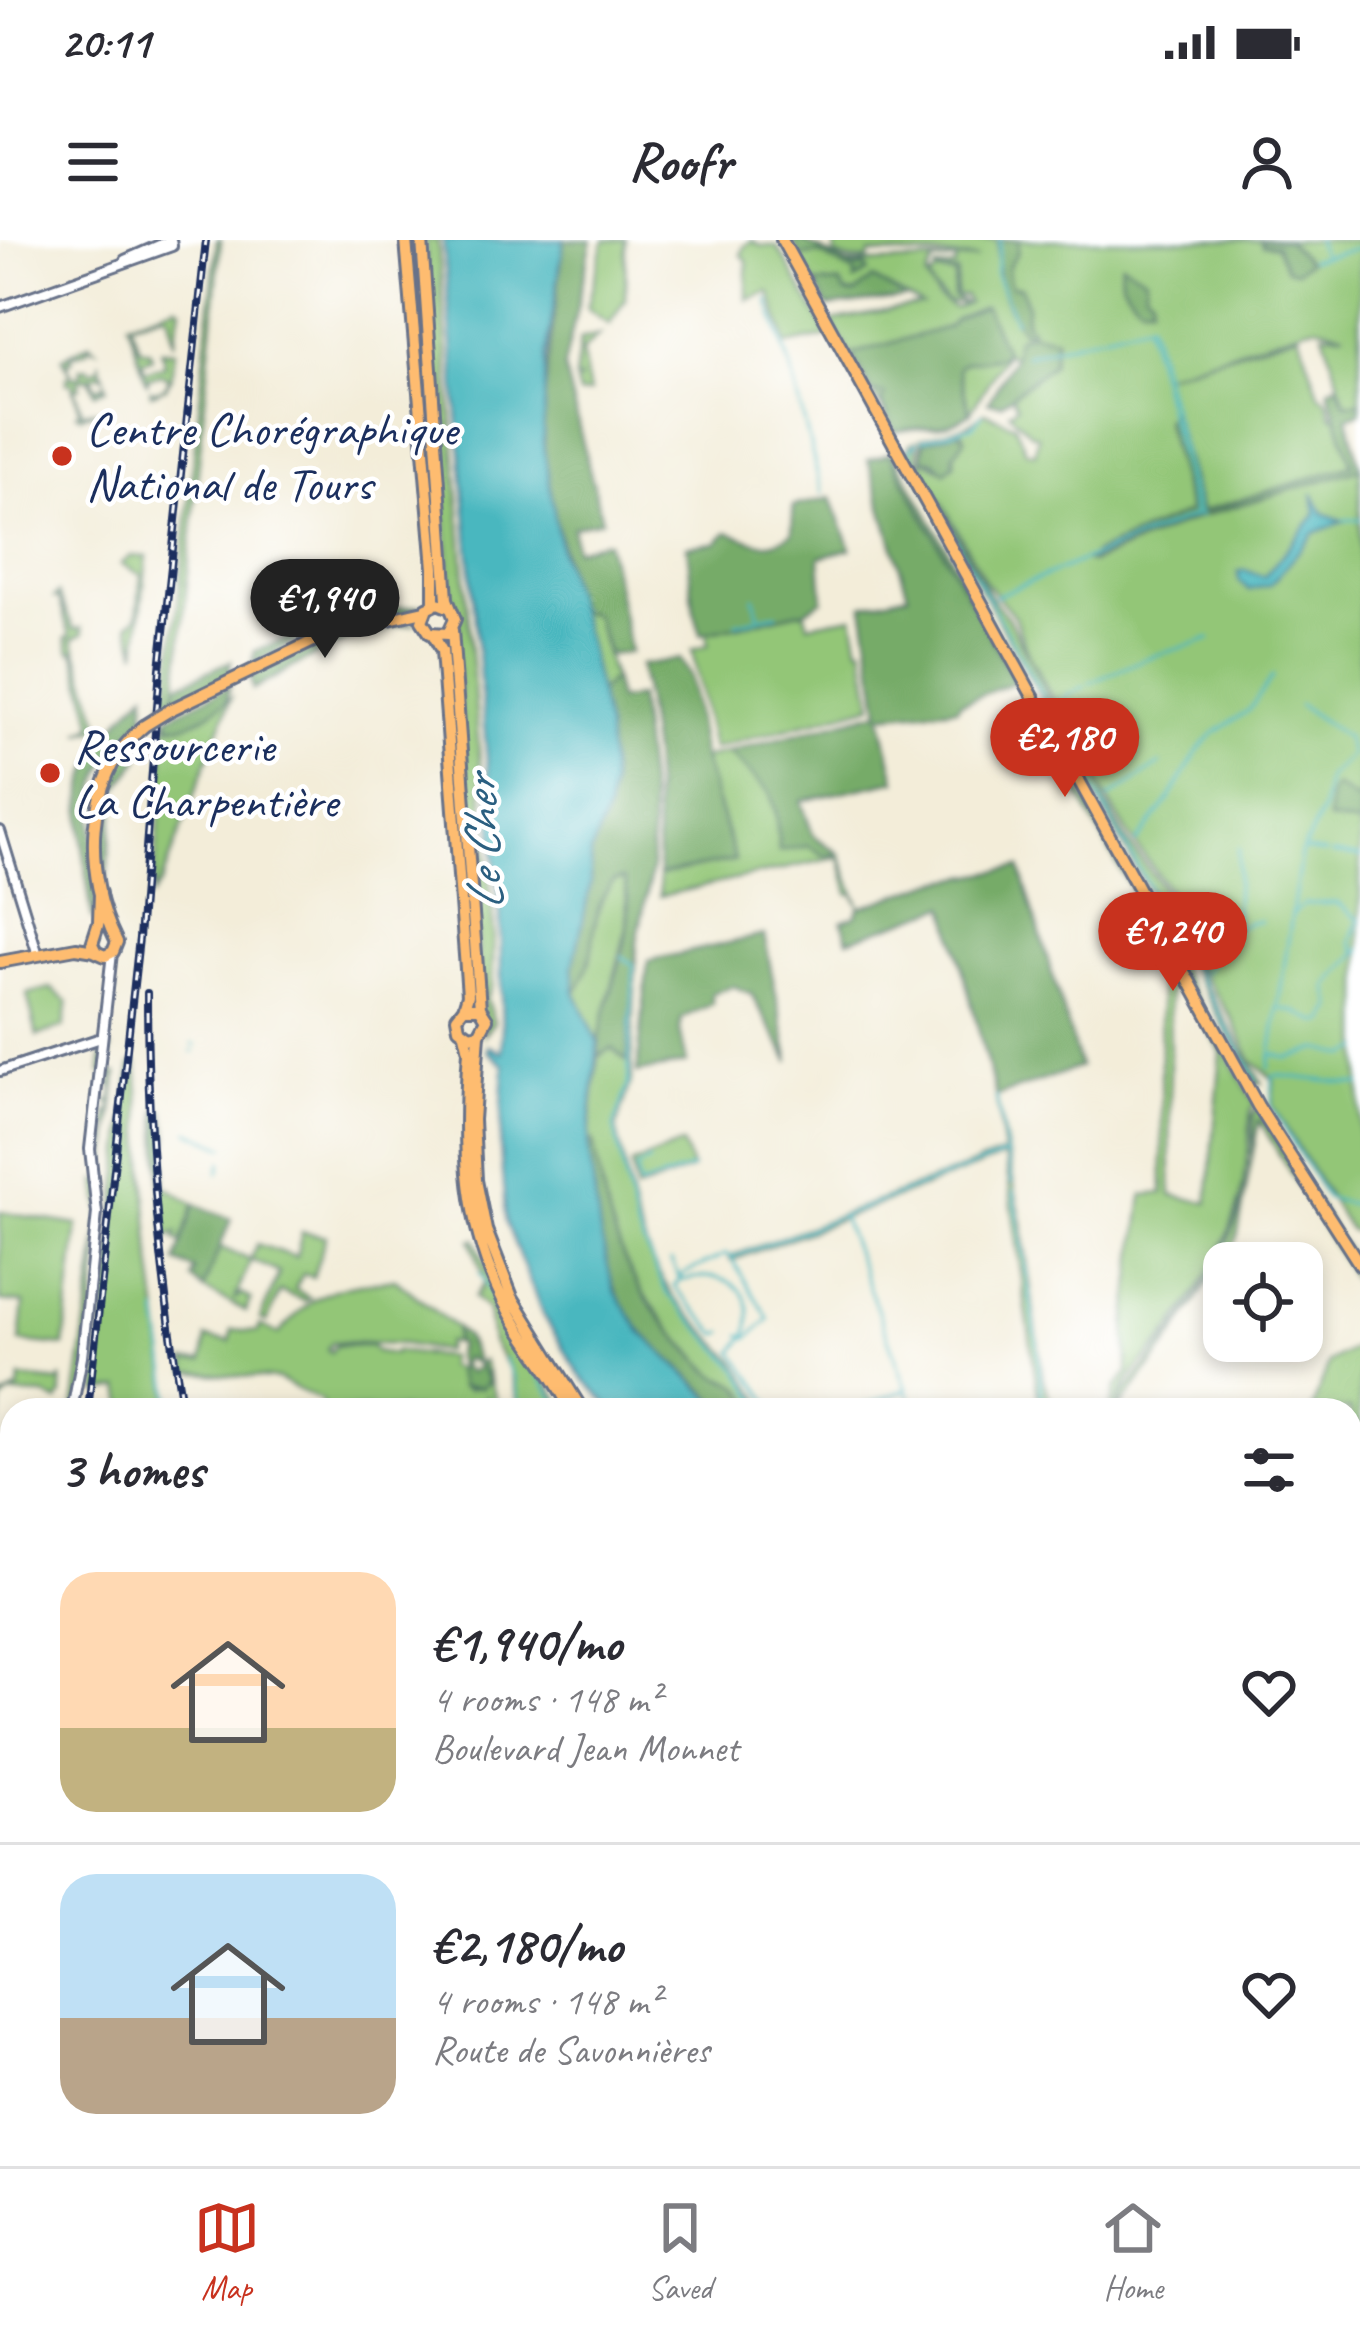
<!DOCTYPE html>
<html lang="en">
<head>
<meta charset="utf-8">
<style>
  :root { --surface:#fff; --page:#f2f2f3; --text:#2b2b33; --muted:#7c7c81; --line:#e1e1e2; --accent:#c8321e }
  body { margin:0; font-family:Caveat,sans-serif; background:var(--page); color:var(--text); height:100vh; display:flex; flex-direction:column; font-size:45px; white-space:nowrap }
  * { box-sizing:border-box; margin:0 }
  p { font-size:39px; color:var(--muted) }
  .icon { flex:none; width:66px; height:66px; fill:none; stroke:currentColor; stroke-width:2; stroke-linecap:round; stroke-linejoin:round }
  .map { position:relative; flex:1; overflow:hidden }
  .drawer { position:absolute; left:0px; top:1158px; width:1362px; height:768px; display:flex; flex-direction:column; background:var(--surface); border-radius:36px 36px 0 0; box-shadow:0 6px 18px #0003 }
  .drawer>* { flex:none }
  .fabs { position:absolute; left:1203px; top:1002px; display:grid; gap:24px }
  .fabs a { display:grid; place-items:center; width:120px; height:120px; border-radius:24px; background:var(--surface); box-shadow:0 6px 18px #0003; font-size:60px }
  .price { position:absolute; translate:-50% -102px; padding:0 27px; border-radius:42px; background:var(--accent); color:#fff; font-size:39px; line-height:78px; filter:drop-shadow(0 3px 6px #0008) }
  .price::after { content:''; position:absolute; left:50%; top:72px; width:36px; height:27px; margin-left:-18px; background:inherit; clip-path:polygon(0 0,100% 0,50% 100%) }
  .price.active { background:#222; color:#fff }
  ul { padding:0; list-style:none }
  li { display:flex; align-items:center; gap:36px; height:300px; padding:0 60px }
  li+li { border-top:3px solid var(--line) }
  li span { display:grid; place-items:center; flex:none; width:336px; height:240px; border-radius:36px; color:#555 }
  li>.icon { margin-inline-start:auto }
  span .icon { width:144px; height:144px; fill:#fffc; stroke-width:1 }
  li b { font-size:51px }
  h2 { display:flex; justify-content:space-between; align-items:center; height:144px; padding:0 60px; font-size:51px }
  .status { display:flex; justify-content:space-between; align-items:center; height:84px; padding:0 60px; background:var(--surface); direction:ltr }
  .status svg { height:33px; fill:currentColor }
  header { display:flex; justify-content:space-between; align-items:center; height:156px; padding:0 60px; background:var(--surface); font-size:54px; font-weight:700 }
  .dock { display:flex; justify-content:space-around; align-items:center; height:168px; border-top:3px solid var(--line); background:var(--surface); font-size:33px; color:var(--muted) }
  .dock a { display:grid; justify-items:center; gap:6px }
  .dock .active { color:var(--accent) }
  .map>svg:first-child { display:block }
  .green { fill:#93c677; stroke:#577a6a; stroke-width:3; fill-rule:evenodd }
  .forest { fill:#76ab68; stroke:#486d63; stroke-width:3 }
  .water { fill:#48b7bf; stroke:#32738e; stroke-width:3 }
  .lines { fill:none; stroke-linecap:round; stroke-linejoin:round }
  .stream { stroke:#48b7bf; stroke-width:3 }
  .minor-casing { stroke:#677289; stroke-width:14 }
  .major-casing { stroke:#677289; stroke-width:16 }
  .highway-casing { stroke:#677289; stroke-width:20 }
  .minor { stroke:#fff; stroke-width:8 }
  .major { stroke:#febc70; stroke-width:10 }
  .highway { stroke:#febc70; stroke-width:14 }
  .rail-casing { stroke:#1b2f5e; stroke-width:8 }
  .rail { stroke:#fff; stroke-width:3; stroke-dasharray:9; stroke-linecap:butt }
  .major-bridge-casing { stroke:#677289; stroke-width:16; stroke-linecap:butt }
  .major-bridge { stroke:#febc70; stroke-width:10 }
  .poi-dot { fill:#c8321e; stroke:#fff; stroke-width:4.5 }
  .labels { text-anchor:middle; stroke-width:9; stroke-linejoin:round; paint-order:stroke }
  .poi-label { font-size:48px; fill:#1b2f5e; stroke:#fff; text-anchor:start }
  .water-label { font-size:51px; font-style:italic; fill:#2b5f80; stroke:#fff }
</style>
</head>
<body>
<div class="status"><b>20:11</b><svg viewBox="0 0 49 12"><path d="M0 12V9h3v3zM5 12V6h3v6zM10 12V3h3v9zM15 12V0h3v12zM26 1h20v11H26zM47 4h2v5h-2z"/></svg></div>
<header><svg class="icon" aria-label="menu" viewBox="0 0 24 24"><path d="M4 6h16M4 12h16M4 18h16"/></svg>Roofr<svg class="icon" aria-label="person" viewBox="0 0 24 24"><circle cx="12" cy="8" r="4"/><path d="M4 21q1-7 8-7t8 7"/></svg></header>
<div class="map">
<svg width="1360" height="1926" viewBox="0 0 1360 1926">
  <rect width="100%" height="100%" fill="#fff"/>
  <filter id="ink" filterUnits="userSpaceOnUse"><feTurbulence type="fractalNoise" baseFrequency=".00833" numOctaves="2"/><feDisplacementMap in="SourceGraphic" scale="24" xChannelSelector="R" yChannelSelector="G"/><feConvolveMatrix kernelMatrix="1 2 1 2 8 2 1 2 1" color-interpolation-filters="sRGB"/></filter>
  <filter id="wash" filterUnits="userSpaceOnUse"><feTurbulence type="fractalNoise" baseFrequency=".004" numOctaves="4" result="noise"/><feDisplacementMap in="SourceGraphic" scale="48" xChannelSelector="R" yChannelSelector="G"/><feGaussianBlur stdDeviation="2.7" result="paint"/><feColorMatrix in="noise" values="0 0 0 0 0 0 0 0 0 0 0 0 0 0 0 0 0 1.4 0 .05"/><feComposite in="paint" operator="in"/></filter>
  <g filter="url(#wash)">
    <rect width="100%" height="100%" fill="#f3edd9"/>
    <path class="green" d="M217,0H221L176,453L161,468L169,446Z
      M409,0H418L443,352H440Z
      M425,0H438L494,695L492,746L486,758L494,782L484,795L455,396L460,380L451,355Z
      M604,0H626L625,60L609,84L587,68Z
      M835,0H1360V162L1346,163L1323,93H1345L1316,86L1305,88L1161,135L1299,93L1319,153L1327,160L1332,176L1338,175L1353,225L1201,272L1171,172L1165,181L1189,272L1085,320L1091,323L1199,277L1360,229V992L1349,990L1272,865L1274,840L1252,821L1232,779L1196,723L1168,649L1130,597L1101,547L1078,480L1056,464L1029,416L1014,376L987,344L922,226L921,199L966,186L985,172L1015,185L1026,211L1035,213L1038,196L1031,194L1009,172L1017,166L1012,156L1052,124L1054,108L1013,118L1006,113L970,173L957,127L965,122L1000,117L1005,111L985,68L957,78L948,87L856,113L854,118L871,152L886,154L882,163L890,183L831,81L921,65L873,39L855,54L846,53L840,43L815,44L799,16L819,14L856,34V40L868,32L865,27L849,24L954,20L933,23L926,38L938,58L954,68L968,63L965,56H956L957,33L934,29L955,27L956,20L978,18L870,14L869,20H848L835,15ZM955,192H963L965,199L953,214L954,224L945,231L922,219L924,202Z
      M751,1L761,6H777L829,96L787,105L770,52L747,60V20L741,15L744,6Z
      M937,32L955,35L953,57L964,62L948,63L933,48L929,38Z
      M177,65L181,68L174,103L169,76L163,73L130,83L140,108L150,111L152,118L142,121L145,131L165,125L161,110L175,111C172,133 174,147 151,154L150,149L152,152L166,148L168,138L161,134L148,138L147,144L128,82Z
      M600,94L582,111L590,152L579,154L576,143L580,139H575L580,99Z
      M90,103L95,108L87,106V111L71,116L72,120L67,123L72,137L82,134L80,128L88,127L90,131L99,128L100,124L104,137L100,134L92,137L95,148L104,146L105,141L107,148L95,153L89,137L78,140L80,147L75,148L82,172L99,170L81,176L77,174L80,170L72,143H67L66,138L70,135L63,118Z
      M917,201L918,221L925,238L990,356L1009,379L1051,463L1076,484L1106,563L1127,601L1163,649L1190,719L1262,843H1255L906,214L910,204Z
      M893,212L1255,864L1250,872C1251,969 1219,1025 1162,1101C1146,1122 1119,1144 1116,1170H1110L1115,1149L1128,1133L1126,1085L1143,955L1163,953L1159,700L889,213ZM1169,720L1221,812L1208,963L1171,955Z
      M131,316L147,317L137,412L129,384L137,377L141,335L121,324Z
      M58,353L74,389L82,388L83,394L73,399L102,488L80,493L94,485L74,411L70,412L66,398L70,396L59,359L54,358Z
      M575,369L595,375L613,439L598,453L588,404Z
      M804,371L808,384L853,376L859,407H863L873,465L712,509L692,410L708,405L706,393Z
      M231,458L161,643L153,654L167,477L170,486L195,481Z
      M728,512L770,553L776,573L779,611L809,606L825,616L836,611L840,614L860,667L853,653L849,654L840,617L660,656L659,635L735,620L703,518Z
      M607,570L626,643L627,686L598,802L575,752Z
      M637,702L631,842L616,888L636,980L652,1021L673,1057L735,1121L767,1170L754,1168L740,1147L719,1139L675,1095L633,1040L606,974L593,902L588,905L598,817L612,808L626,820Z
      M51,748L68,762L64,787L37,796L27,754Z
      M103,808H111L109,832L117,834L83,1170H74L101,975L97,941H105L106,922L102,921L107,919V911L103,910L108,908L109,898L105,895H109L110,885L106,884L111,874L107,873L112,871V863L108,862L113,860L114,846L110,845L115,838L101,832Z
      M131,824H137L150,1004L171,1170H125L121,1148L97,1152Z
      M996,857L1022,982L1043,1139L1050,1159L1072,1170H1056L1039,1163L1005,916L731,1021L729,1017L1004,913Z
      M1258,868L1360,1032V1051L1259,880L1237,998L1168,1105L1118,1170L1121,1157C1190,1075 1258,989 1253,875Z
      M682,904L692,929L636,951L631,925Z
      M161,943L194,964L182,1002L175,1000L177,993L166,997Z
      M0,972L78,985L64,1106L20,1102L24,1063L0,1061Z
      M302,992L326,996L313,1037L303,1034L295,1049L310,1058L305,1061L280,1051L267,1082L260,1079L279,1033L251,1020L235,1058L241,1054L251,1059L246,1071L203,1049L220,1007L250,1020L257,1004L296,1017Z
      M475,999L511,1084L566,1170H520L510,1130L492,1102L488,1071L474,1057L485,1042L471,1000Z
      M395,1039L456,1088L454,1103L447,1102L445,1111L403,1104L333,1102L327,1109L331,1112L336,1105L372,1106L376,1111L394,1114L395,1111L449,1117L448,1127L455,1129L461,1147L468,1150L489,1143L476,1124L483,1120L500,1170H492L486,1156L481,1168L471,1166L473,1170H325L321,1161L277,1139L188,1132L186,1121H203L206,1098L230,1101L232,1090L258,1092L260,1085L279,1094C319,1046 337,1047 395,1039Z
      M1360,1104V1221L1350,1222V1170H1312L1329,1122Z
      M61,1137L62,1155L58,1162L44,1155L11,1154L2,1162L0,1185L1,1159L19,1149L20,1138L60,1142Z
      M5,1247V1259L12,1263V1302L0,1304V1250Z
      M1350,1363L1360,1366V1926H1125L1119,1914H1350Z
      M0,1654L12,1665V1703L0,1711Z
      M12,1901V1914H57L65,1926H0V1904Z
      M63,1914H110L118,1926H71Z
      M188,1914H309L337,1926H254Z"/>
    <path class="forest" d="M564,0H592L564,127L602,280L573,287L575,309L607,301L630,412L609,415L594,375L575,369L546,237L542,174Z
      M792,0H801L855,28L866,27L868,32L855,41V33L820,14L799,16Z
      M998,0H1019L1018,13C1007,24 1006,31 1011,46L1021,47L1027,66L1026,82L1031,89L1023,91C1001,62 995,35 998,0Z
      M1261,0H1286L1308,22L1296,31L1286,29L1276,6L1262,5Z
      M1122,23L1146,37L1145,50L1152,56V64H1140C1128,53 1116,40 1122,23Z
      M872,39L907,58L828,67L815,44L840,43L846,53L855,54Z
      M985,67L1005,111L1000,117L965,122L958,127L970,173C947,192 921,185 895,192L882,163L885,155L872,152L854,118L855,113L948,87L957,78Z
      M1030,93L1056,98L1052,124L1001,164L988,162L1013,118L1016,98Z
      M1337,144L1346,163L1360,162V173L1348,176L1360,229L1199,277L1086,322L1094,313L1189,272L1165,180L1172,170L1201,272L1352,225L1329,153V148Z
      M960,191L965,199L954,214V223L945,232L933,221L922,219L924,202Z
      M889,213L1015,442L960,463L957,468L881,475L896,540L801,561L813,595L836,611V615L825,616L808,606L779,611L776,573L770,553L728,512L880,471L863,365L908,354L868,220Z
      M831,258L851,309L820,317L823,360L804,371L701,394L694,371L687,306L716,303L727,292C752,299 764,313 792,293L793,266Z
      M422,366C407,377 361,377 339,384C309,393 280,410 252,424L255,411L355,371Z
      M397,382L415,384C353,388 306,420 253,450L250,437C301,412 341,392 397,382Z
      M680,419L690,436L703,518L735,620L659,635L652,514L640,425Z
      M231,421L229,436L170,465L177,445Z
      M613,439L618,460L638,457L651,571L652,628L637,702L627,821L612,808L598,817C599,758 642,699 624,639L614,641C583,676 604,714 575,752L572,733L591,613L607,570V490L598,453Z
      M230,446L226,462C209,473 189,491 168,484L169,476Z
      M146,452L144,480C68,538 100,604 96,683L92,678C79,574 63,532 146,452Z
      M143,494L140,518L117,550L106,639C90,591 102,528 143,494Z
      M1335,546L1360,562V585L1328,580L1329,554Z
      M1020,627L1080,827L996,857L946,666L848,700L842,681L855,676L860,667L938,641Z
      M764,695L790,822L751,754L733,746L712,753V764L682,778L680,790L687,823L637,833L648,721Z
      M157,870L164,871L169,895L165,943H161Z
      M593,901C612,1009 629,1052 709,1130C718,1139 723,1138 733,1142C744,1147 750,1162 757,1170H724C699,1141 668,1120 642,1092C597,1042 596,969 588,905Z
      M194,964L231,979L203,1049L192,1039L195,1030L176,1022Z
      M456,1088L465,1096L476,1120L473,1122L465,1118L461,1125L468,1133L479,1126L488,1140L482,1148L461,1147L456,1130L459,1128L455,1116L458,1104L454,1103Z
      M1350,1614L1360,1634V1648L1354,1653L1360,1667V1697L1350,1677Z"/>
    <path class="water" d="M443,0H564L546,117L543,203L561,314L588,403L607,490L611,544L607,570L591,613V641L573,727L575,752L598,802L588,906L600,993L614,1050L643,1094L724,1170H614L580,1135L543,1075L506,983L500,907L504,825L487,811L488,806L502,812L500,675Z
      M1313,253L1323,273L1344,281L1314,293L1270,345L1249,350L1239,341L1238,332L1245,330L1264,337L1316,274Z
      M941,1914H1097L1105,1926H957Z"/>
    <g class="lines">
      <path class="stream" d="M1000,0L996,35L1015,81
        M1317,0L1322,15
        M1310,20L1360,8
        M768,60L791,129L822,253
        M1025,115L1150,82L1199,277
        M922,200L972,186L982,174
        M917,202L910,209L912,222L1256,840
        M1344,280L1360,279
        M995,356L1194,276L1146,83
        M754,357L759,377L777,374
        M736,383L758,378
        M1090,443L1147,418L1210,399
        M1056,462L1085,446
        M1109,558L1160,524
        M1136,603L1169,560L1197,512L1212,495L1249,470L1273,436
        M1304,610L1326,613
        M1332,614L1360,617
        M1292,675L1304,664L1337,663L1359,680L1351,701L1355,710
        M1235,684L1239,608
        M622,716L634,725L628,845L614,887L636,987L667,1053L739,1130L764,1170
        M1204,732C1220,711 1231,679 1260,681
        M1277,769C1302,768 1309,784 1325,782L1333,767L1328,747L1360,709
        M193,804L195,805
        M192,811H194
        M1273,814L1288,818L1320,809L1347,816L1360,809
        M1269,828L1301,614L1322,571L1327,538L1351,515L1346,497L1299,465
        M1276,835L1360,845
        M1273,836L1271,866L1326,958L1360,966
        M996,857L1012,943
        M189,891L225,907
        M649,922L636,929L639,947L692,928
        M219,933L222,922
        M1014,951L1037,1101L1042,1160L1063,1170
        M731,1018L769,1079L748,1098
        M671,1021L678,1035
        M480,1033L519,1106L562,1170
        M680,1039L674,1046L718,1094L724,1092
        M158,1072L172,1170
        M741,1095H747C760,1048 724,1029 683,1040L678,1036L726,1014L731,1018L841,976
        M745,1097L734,1112L771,1164
        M504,1118L514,1138L521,1170
        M853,1170L907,1149
        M915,1170L842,976L1006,914
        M1350,1357L1360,1360
        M1350,1466L1360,1481
        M1350,1649L1360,1686
        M7,1664L12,1671
        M1350,1774L1360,1775
        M1350,1839L1360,1846
        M1355,1858L1360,1862
        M413,1914L418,1926
        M1212,1926V1914
        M1219,1926L1220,1914"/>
    </g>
  </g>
  <g filter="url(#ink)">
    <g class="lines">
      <g class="minor-casing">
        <path id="minor" d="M0,67L172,6L171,0L125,20
          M0,591L38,715
          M0,831L101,798
          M72,1170L82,1117L97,973L90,909L112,713
          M0,1600L12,1569
          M0,1813L12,1804
          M876,1914L883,1926"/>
      </g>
      <g class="major-casing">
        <path id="major" d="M406,0L434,328V364
          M422,0L447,359L455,379L448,394L430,393L422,381L427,368L438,363L450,368
          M782,0L1258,866L1360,1025
          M452,390L480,768
          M434,396L442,411L468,755L464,768
          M170,470L332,392L424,371
          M100,653L99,682L92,704L96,712L105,716L113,712L117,702C84,637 81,537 144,486
          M0,722L76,708L95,711
          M465,794L469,811C462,904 463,991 511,1075C529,1107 555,1136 571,1170
          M479,794L470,796L459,788L457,777L464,768H480L487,779L479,794L473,880L476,940L486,990L512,1057L582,1170"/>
      </g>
      <g class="highway-casing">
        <path id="highway" d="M1350,1246L1360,1245
          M1350,1266H1360
          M1360,1302V1320
          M1350,1331L1360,1339
          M0,1890L12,1888"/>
      </g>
      <use href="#minor" class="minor"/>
      <use href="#major" class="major"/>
      <use href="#highway" class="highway"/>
      <g class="rail-casing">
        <path id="rail" d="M147,753C147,892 159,1033 183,1170
          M88,1170L139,698L160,429L206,0
          M0,1638L12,1608
          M421,1914L426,1926"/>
      </g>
      <use href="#rail" class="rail"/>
      <g class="major-bridge-casing">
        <path id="major-bridge" d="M144,486L170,470"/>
      </g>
      <use href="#major-bridge" class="major-bridge"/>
    </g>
  </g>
  <g class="poi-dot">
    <circle cx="62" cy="216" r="12"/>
    <circle cx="50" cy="533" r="12"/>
  </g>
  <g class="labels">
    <g class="poi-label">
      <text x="86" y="205">Centre Chorégraphique<tspan x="86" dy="55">National de Tours</tspan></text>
      <text x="74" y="522">Ressourcerie<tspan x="74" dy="55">La Charpentière</tspan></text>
    </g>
    <g class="water-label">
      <text transform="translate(481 604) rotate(-93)" y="18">Le Cher</text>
    </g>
  </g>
</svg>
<div class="fabs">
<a><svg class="icon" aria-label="locate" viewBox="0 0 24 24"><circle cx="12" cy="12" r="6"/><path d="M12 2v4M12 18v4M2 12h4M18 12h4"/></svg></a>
</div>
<b class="price active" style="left:325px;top:421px">€1,940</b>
<b class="price" style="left:1065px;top:560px">€2,180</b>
<b class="price" style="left:1173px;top:754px">€1,240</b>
<section class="drawer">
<h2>3 homes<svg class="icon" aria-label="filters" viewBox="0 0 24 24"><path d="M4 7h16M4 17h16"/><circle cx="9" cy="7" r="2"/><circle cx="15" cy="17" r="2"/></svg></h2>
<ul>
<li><span style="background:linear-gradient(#ffd9b3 65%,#c2b280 0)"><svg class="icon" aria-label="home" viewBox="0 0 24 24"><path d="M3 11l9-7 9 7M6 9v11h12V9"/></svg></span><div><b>€1,940/mo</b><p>4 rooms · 148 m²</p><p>Boulevard Jean Monnet</p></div><svg class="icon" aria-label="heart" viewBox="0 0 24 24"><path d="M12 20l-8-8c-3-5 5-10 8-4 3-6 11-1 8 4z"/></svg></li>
<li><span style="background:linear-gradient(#bfe0f5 60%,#b9a48a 0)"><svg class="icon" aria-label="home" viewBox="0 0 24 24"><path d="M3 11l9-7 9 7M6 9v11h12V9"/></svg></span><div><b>€2,180/mo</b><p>4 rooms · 148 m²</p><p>Route de Savonnières</p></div><svg class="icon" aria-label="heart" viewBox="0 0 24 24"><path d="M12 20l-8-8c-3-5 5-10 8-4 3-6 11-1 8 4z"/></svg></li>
</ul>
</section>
</div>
<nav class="dock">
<a class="active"><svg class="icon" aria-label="map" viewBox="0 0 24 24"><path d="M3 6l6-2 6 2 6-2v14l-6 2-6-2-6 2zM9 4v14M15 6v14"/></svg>Map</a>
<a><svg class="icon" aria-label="saved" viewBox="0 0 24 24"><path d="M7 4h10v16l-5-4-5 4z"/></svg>Saved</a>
<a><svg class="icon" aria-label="home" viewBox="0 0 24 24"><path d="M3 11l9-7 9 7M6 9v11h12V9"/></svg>Home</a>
</nav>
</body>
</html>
